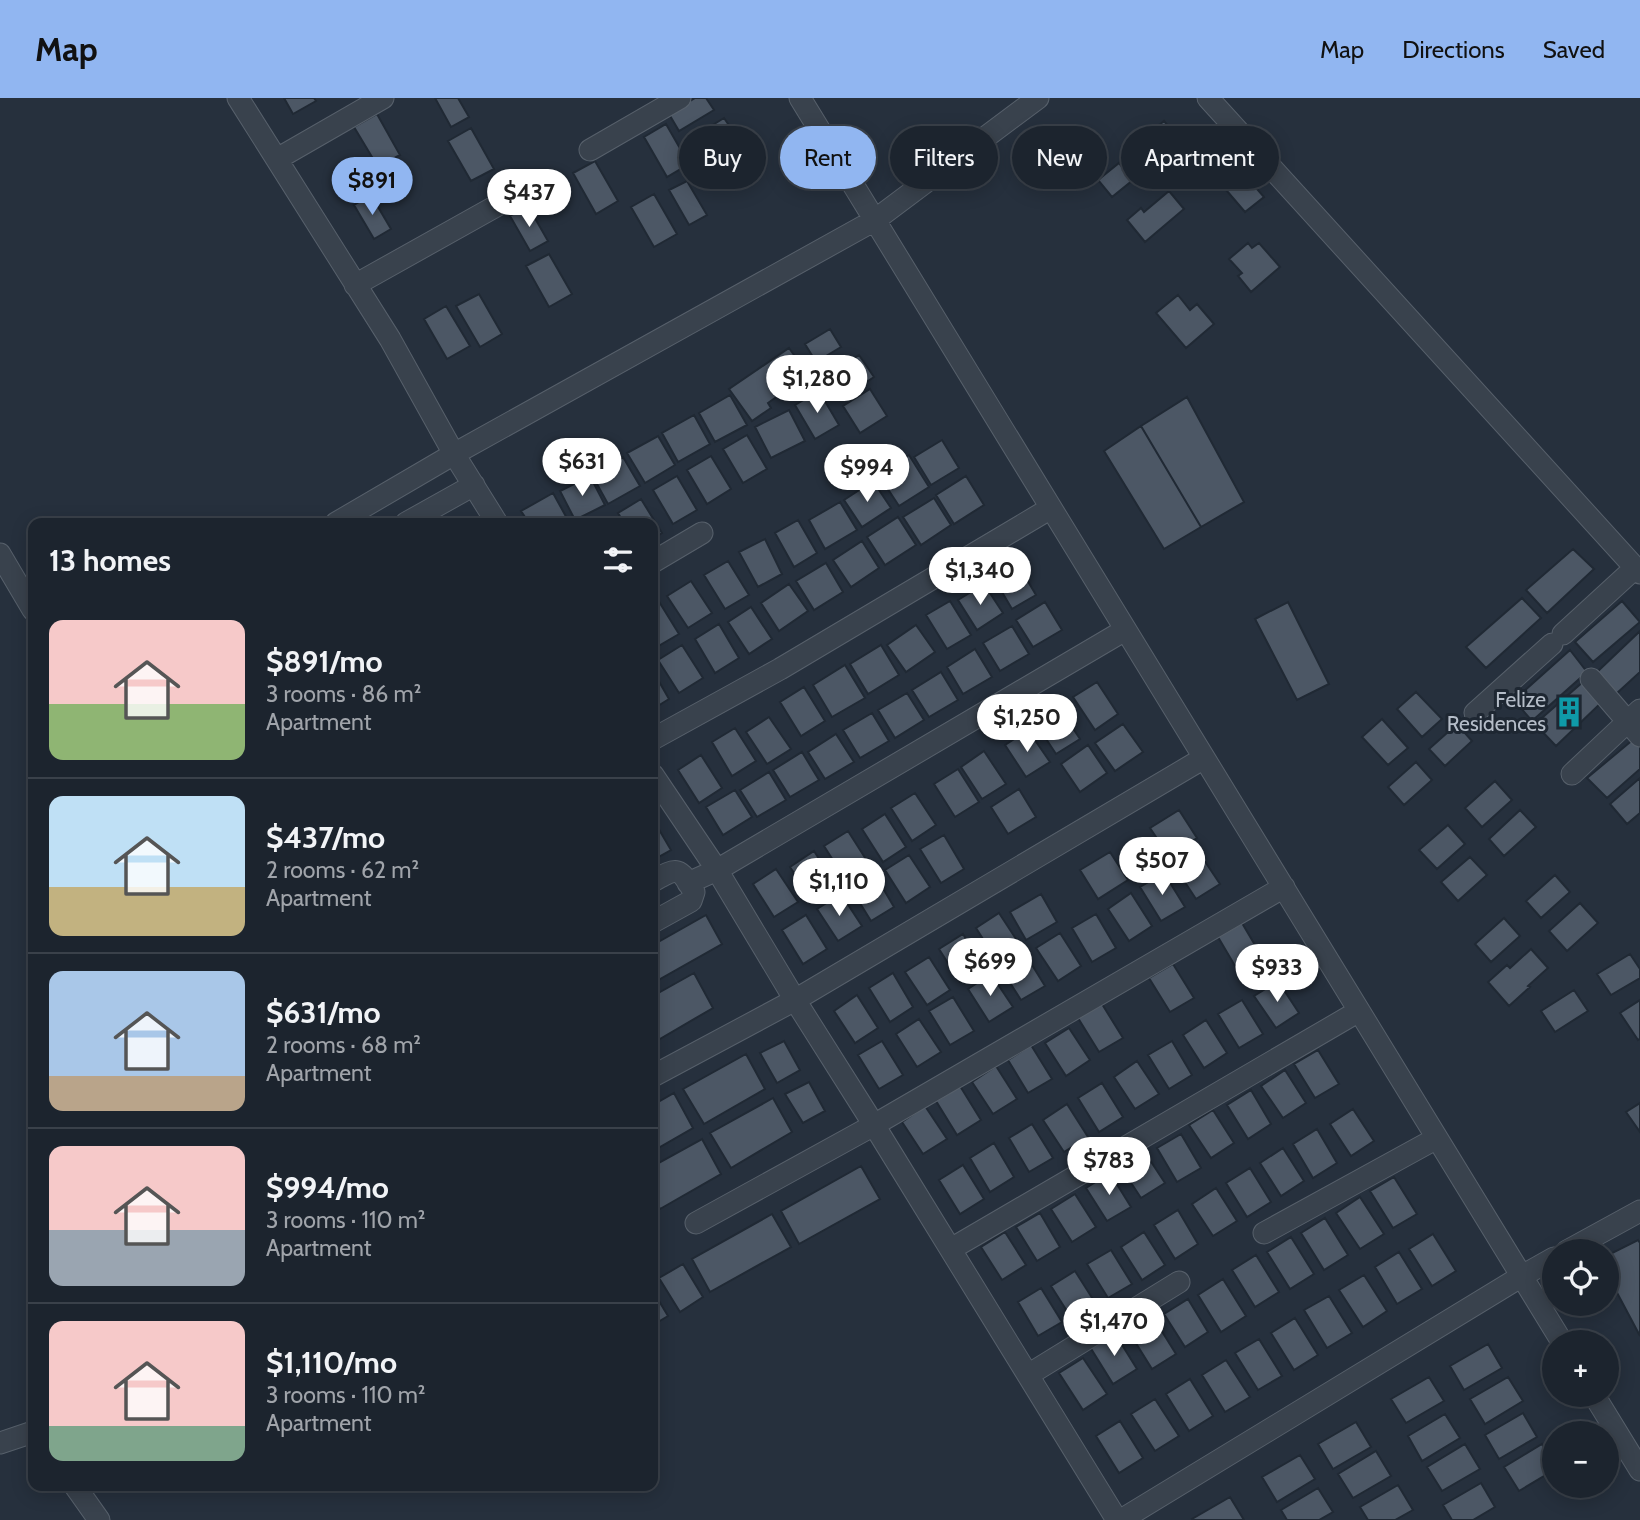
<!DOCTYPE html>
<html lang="en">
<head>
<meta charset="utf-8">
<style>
  :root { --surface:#1c242e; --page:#252c36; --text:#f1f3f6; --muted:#a0a4aa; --line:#3a414a; --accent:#91b6f1 }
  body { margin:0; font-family:Cabin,sans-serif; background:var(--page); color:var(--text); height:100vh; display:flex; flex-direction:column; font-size:26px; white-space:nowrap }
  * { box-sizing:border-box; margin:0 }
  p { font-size:23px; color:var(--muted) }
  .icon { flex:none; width:38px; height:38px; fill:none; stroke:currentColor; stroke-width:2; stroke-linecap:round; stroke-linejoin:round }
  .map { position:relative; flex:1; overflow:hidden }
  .details { position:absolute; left:28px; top:420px; width:630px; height:973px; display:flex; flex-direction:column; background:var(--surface); border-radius:14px; box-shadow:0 4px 18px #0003,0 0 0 2px var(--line) }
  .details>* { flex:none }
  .top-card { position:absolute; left:679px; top:28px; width:665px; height:63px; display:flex; gap:14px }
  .controls { position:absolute; left:1542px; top:1141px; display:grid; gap:14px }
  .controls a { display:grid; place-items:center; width:77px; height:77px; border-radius:50%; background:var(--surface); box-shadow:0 4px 18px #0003,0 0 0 2px var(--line); font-size:35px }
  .price { position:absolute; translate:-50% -60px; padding:0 16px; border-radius:24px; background:#fff; color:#222; font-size:23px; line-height:46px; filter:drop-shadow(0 2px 4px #0008) }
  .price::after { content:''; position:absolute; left:50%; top:42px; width:21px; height:16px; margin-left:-10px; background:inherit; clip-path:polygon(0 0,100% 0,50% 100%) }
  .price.current { background:var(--accent); color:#111 }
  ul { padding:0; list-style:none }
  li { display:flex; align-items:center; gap:21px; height:175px; padding:0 21px }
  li+li { border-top:2px solid var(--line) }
  li span { display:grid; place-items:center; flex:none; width:196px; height:140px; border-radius:14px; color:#555 }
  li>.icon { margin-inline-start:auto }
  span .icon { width:84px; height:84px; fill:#fffc; stroke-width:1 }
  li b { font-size:30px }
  h2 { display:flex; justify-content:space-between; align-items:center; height:84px; padding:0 21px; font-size:30px }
  .chip { padding:0 24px; border-radius:32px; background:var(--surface); box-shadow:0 4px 18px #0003,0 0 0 2px var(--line); font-size:24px; line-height:63px }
  .chip.current { background:var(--accent); color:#111 }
  header { display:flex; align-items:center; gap:42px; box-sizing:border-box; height:98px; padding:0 35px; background:var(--accent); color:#111 }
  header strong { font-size:33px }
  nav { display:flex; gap:38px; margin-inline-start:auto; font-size:24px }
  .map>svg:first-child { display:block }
  .building { fill:#4c5765; stroke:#202934; stroke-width:2 }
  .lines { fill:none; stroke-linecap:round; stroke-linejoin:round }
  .street-casing { stroke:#57606b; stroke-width:23 }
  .street { stroke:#39424d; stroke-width:21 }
  .labels { text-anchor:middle; stroke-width:6; stroke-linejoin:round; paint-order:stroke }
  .poi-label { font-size:21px; fill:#b5bdc8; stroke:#1e2732; text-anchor:end }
</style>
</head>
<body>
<header>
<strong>Map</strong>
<nav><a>Map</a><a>Directions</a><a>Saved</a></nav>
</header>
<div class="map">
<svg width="1640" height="1422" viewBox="0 0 1640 1422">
  <rect width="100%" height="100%" fill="#26303d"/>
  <path class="building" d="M284,0H314L316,3L293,16Z
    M435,0H458L469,19L451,29Z
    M695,0H706L714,12L679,33L669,16Z
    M377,16L400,57L378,69L354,29Z
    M724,20L735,36L700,57L690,41Z
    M1164,23L1175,36L1155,52L1144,40Z
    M666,26L689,66L667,79L644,39Z
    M471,30L494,71L471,83L448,43Z
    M1214,45L1232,67L1213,82L1195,60Z
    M746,51L756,68L722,89L712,72Z
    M595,63L618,103L596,116L573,75Z
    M1119,65L1133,82L1112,99L1098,82Z
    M1245,77L1264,99L1245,114L1227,93Z
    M687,83L707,117L689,127L669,92Z
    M1169,93L1184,111L1145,144L1127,122L1141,110L1144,114Z
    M654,96L677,136L654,149L631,109Z
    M371,97L391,131L374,141L354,107Z
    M528,108L548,143L530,153L510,118Z
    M1248,145L1252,150L1259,145L1280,169L1251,194L1238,178L1242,175L1229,161Z
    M549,156L572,196L549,209L526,168Z
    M479,196L502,236L480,249L456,208Z
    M1178,197L1190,212L1197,206L1214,226L1186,250L1156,215Z
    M446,208L470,248L447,261L424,221Z
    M830,231L841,249L816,264L805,246Z
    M789,250L812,282L795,294L792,288L768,305L771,310L752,323L729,291Z
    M859,257L874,279L840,302L825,279Z
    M870,291L887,318L860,335L843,308Z
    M819,293L839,327L815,341L795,307Z
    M730,297L747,327L715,344L699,315Z
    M1187,299L1244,404L1201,429L1141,328Z
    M789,312L805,343L771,360L755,329Z
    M694,317L710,346L678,364L662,335Z
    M1141,328L1201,429L1164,451L1104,353Z
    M747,337L767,371L743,385L723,351Z
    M658,338L675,367L645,385L627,355Z
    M942,342L959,370L931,387L914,359Z
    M909,357L929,389L899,408L878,376Z
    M711,358L731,391L707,406L687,372Z
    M623,359L640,388L608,406L592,377Z
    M590,378L605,407L575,422L560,393Z
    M677,378L697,412L673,426L653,392Z
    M966,378L984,407L954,426L936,397Z
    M873,383L891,410L862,429L844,402Z
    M553,395L569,424L567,425H529L521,413Z
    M934,400L951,427L921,447L903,419Z
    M641,401L662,435L653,441V425H624L618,415Z
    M840,404L857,432L825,451L809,422Z
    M898,419L916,447L885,467L867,439Z
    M798,422L817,455L794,469L775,435Z
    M765,441L782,476L758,489L739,454Z
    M862,443L879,470L851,489L833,462Z
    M1573,451L1594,471L1547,515L1526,492Z
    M728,463L749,497L725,511L704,477Z
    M1016,463L1036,497L1012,511L992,477Z
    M826,465L843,494L814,512L796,483Z
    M691,483L712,515L688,530L667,498Z
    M789,486L808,513L779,533L761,505Z
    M984,486L1003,515L977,532L958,502Z
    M1522,500L1541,520L1486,570L1466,549Z
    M658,502L679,536L655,550L653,546V505Z
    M950,503L971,537L947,551L926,517Z
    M1622,503L1640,524L1593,564L1575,544Z
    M1045,504L1062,532L1033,549L1016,522Z
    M1288,504L1329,586L1297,602L1255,521Z
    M751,509L772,541L749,556L728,524Z
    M719,526L739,560L715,575L695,541Z
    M916,527L935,554L906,574L887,547Z
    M1012,528L1029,556L1000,573L983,545Z
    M1640,533V574L1616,596L1596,575Z
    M682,547L703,580L679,595L658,562Z
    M881,547L899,577L868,596L850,566Z
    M975,551L992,579L963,596L947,569Z
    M1570,552L1587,574L1532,623L1514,602Z
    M845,567L865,600L832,619L813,587Z
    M653,573L669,601L653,611Z
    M941,574L958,602L929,619L912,592Z
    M1584,583L1603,603L1556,648L1535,626Z
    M1097,584L1118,616L1095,632L1073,599Z
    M804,589L825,623L801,638L780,604Z
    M1416,594L1442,621L1422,639L1397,611Z
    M907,595L924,622L895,640L878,612Z
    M1059,609L1080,641L1056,656L1035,624Z
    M872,615L889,643L860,660L843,632Z
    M769,619L791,651L767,666L746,634Z
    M1382,621L1408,650L1388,667L1362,639Z
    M1123,626L1143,654L1115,673L1095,645Z
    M1457,626L1472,643L1445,668L1429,651Z
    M735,630L756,663L732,678L712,644Z
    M1028,632L1050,664L1026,679L1005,647Z
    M836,636L854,664L825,681L808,654Z
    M1635,640L1640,645V671L1607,700L1587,680Z
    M1088,647L1107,675L1080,694L1061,666Z
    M984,653L1006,686L982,701L961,669Z
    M802,654L819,682L790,699L773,672Z
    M701,657L722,690L699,705L678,672Z
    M1416,664L1432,682L1404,707L1388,689Z
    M958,671L979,704L955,719L934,686Z
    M769,674L786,702L757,719L740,692Z
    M1640,680V715L1627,726L1610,706Z
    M1495,683L1512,702L1482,729L1465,710Z
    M1019,691L1036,719L1008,736L991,709Z
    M735,692L752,719L723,737L706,709Z
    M915,695L936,727L912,743L891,710Z
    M1179,712L1197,740L1169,758L1150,730Z
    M1520,712L1536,729L1504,758L1489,741Z
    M885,716L906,749L883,764L862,731Z
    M654,723L671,752L653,762V724Z
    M1448,727L1465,746L1437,771L1419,752Z
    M848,733L869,766L845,781L824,748Z
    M944,737L964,771L941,785L920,751Z
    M814,753L835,786L811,801L790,769Z
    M1198,753L1220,786L1196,801L1175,769Z
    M1110,754L1128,782L1098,801L1080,772Z
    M909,757L930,789L906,805L885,772Z
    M1470,759L1487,777L1458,803L1441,784Z
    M776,771L798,804L774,819L753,786Z
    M874,775L894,809L871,823L850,789Z
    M1164,775L1185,809L1161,823L1140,789Z
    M1555,777L1570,794L1541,820L1526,803Z
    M1131,795L1152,828L1129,843L1108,811Z
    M841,796L862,828L838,843L817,811Z
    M1041,796L1057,824L1026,842L1010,814Z
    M1580,805L1598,825L1567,853L1549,833Z
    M999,815L1020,847L997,863L976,830Z
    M1096,816L1116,850L1092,864L1072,830Z
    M706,817L722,846L653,885V847Z
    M806,817L827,851L803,866L782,832Z
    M1504,820L1520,838L1491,864L1475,846Z
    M1242,825L1262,859L1238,873L1218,839Z
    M1060,835L1081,868L1058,883L1036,850Z
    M963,836L984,870L960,884L939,851Z
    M1531,851L1548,870L1528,888L1530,889L1509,908L1488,884L1507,867L1510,870Z
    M1024,854L1045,888L1021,902L1000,869Z
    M1630,856L1640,871V880L1611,897L1597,876Z
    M929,859L950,892L927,907L905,874Z
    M1173,866L1194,900L1170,914L1149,880Z
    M694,875L713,910L653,945V898Z
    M893,875L913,909L890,924L869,890Z
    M991,876L1013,909L989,924L968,891Z
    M1278,883L1299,915L1276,930L1254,898Z
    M1574,892L1588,913L1555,934L1541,913Z
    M857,897L878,930L855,945L834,913Z
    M953,899L974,933L950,947L929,913Z
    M1242,902L1263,936L1239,950L1218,916Z
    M1640,902V941L1638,942L1620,915Z
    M1102,906L1123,940L1099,954L1078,920Z
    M919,921L941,954L917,969L896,936Z
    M1206,922L1227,955L1204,970L1183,937Z
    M1069,930L1090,962L1066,978L1045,945Z
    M784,943L800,972L777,985L760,955Z
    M882,943L903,977L879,991L858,957Z
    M1172,943L1192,977L1169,991L1148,957Z
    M1031,947L1052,981L1028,995L1008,962Z
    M1318,952L1339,986L1315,1000L1294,966Z
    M746,956L765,991L704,1026L683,991Z
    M1137,963L1159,996L1135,1011L1114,979Z
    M996,968L1017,1001L993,1016L972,984Z
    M1285,972L1306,1005L1283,1020L1261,988Z
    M809,984L825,1013L803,1025L785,996Z
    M1102,985L1123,1019L1099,1034L1078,1000Z
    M960,988L981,1022L957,1037L936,1003Z
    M1251,992L1271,1026L1248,1041L1227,1007Z
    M674,995L693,1030L653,1053V1007Z
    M773,1000L792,1034L731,1070L710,1035Z
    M1640,1005V1034L1626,1014Z
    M1067,1006L1088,1039L1064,1054L1043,1022Z
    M925,1008L947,1041L923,1056L902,1024Z
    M1353,1011L1374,1043L1351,1058L1330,1026Z
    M1213,1012L1234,1045L1211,1060L1189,1027Z
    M1032,1026L1053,1060L1029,1074L1009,1040Z
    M1317,1031L1337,1065L1313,1080L1293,1046Z
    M1181,1036L1201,1070L1177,1084L1157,1050Z
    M702,1041L721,1076L660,1111L653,1099V1068Z
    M994,1045L1014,1079L990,1094L970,1060Z
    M1283,1050L1304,1083L1281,1098L1260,1065Z
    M1144,1053L1165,1085L1141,1100L1120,1068Z
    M963,1067L984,1101L960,1116L939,1082Z
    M861,1068L880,1101L799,1146L781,1113Z
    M1250,1070L1271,1104L1247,1119L1226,1085Z
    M1110,1075L1131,1109L1107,1123L1086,1090Z
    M1394,1079L1417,1116L1393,1130L1370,1093Z
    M1216,1090L1237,1123L1213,1138L1192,1106Z
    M1075,1096L1096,1129L1072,1144L1051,1111Z
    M1360,1099L1384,1136L1360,1151L1336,1115Z
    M1178,1112L1198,1146L1175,1161L1154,1127Z
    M1040,1115L1060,1149L1037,1163L1016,1129Z
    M772,1116L791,1149L710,1194L692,1161Z
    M1325,1120L1348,1157L1324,1172L1301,1135Z
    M1005,1134L1026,1167L1002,1182L981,1149Z
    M1144,1134L1165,1167L1142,1182L1121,1149Z
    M1433,1136L1456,1173L1432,1188L1409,1151Z
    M1291,1139L1314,1176L1290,1191L1267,1154Z
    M1638,1142L1640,1145V1238L1606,1174V1158Z
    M1111,1152L1132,1186L1108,1200L1087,1166Z
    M1399,1154L1422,1191L1397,1206L1375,1169Z
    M1256,1157L1279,1194L1255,1209L1232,1172Z
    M683,1166L703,1199L680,1214L659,1180Z
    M1075,1173L1096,1206L1072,1221L1051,1188Z
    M1364,1177L1387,1213L1363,1229L1339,1192Z
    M1223,1181L1246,1218L1221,1234L1198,1197Z
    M1041,1190L1062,1224L1038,1238L1018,1204Z
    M653,1193L668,1218L653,1227Z
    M1329,1198L1352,1235L1327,1250L1304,1212Z
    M1188,1201L1208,1234L1185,1249L1164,1216Z
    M1153,1219L1176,1256L1152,1271L1129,1234Z
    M1295,1220L1318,1257L1294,1272L1271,1235Z
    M1114,1234L1137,1271L1113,1286L1090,1249Z
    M1259,1241L1282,1278L1258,1292L1235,1255Z
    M1488,1246L1502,1270L1464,1292L1450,1268Z
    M1083,1260L1107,1296L1083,1312L1059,1275Z
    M1226,1262L1250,1299L1225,1314L1202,1277Z
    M1429,1279L1444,1303L1406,1325L1391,1301Z
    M1508,1279L1523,1303L1485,1326L1470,1301Z
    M1190,1281L1213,1318L1189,1333L1166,1296Z
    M1155,1301L1179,1338L1155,1353L1131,1316Z
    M1523,1315L1537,1339L1499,1361L1485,1337Z
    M1445,1316L1460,1340L1422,1363L1408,1338Z
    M1120,1323L1143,1360L1119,1375L1096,1338Z
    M1356,1324L1371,1349L1333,1371L1318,1346Z
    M1465,1346L1480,1371L1442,1393L1427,1369Z
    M1542,1346L1554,1366V1372L1519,1393L1504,1369Z
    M1376,1353L1391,1378L1353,1400L1338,1376Z
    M1300,1357L1315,1381L1277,1404L1262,1379Z
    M1481,1385L1495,1409L1473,1422H1452L1443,1407Z
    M1398,1387L1413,1412L1395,1422H1368L1360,1409Z
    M1318,1390L1333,1414L1319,1422H1287L1281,1412Z
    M1230,1399L1244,1422H1193L1192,1421Z"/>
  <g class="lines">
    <g class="street-casing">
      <path id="street" d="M238,0L390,241L454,356L497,425
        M800,0L1562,1244
        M1208,0L1640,475
        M590,52L680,0
        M277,61L383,0
        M355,187L498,107
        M336,425L454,356L875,122L1038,0
        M406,425L474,387
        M0,456L33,512
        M653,464L702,435
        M1563,536L1635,470
        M1591,581L1640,638
        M1475,615L1552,546
        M653,641L780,571L1051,410
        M1572,676L1640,612
        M653,677L717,772L795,902L874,1027L1117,1422
        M653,783C678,769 679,769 694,794L691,803L653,824
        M688,785L717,772L1125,532
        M653,978L795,902L1204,660
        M696,1125L874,1027L1284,789
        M1264,1135L1437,1040
        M951,1151L1359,913
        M1567,1153L1640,1113
        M1028,1277L1179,1184
        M1594,1297L1640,1372
        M0,1345L33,1334
        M75,1388L99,1422
        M1121,1422L1522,1178L1554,1160"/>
    </g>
    <use href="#street" class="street"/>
  </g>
  <defs>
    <g id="building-bare" transform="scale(2.415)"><path d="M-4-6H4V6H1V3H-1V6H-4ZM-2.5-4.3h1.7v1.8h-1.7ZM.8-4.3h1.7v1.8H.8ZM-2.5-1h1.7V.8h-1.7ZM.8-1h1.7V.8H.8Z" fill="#0f9aa8" stroke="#1e2732" stroke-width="2.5" paint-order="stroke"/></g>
  </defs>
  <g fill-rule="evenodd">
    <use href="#building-bare" x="1569" y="614"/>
  </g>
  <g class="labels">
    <g class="poi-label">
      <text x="1546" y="609">Felize<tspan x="1546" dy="24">Residences</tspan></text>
    </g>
  </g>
</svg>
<div class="controls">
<a><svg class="icon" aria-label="locate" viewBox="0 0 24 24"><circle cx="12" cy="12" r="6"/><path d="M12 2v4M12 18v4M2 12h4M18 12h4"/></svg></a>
<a>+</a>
<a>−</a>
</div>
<b class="price current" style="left:372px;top:119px">$891</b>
<b class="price" style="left:529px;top:131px">$437</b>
<b class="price" style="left:817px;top:317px">$1,280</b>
<b class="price" style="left:582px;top:400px">$631</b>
<b class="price" style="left:867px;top:406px">$994</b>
<b class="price" style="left:980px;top:509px">$1,340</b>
<b class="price" style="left:1027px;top:656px">$1,250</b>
<b class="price" style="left:1162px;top:799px">$507</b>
<b class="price" style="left:839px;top:820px">$1,110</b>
<b class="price" style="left:990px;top:900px">$699</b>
<b class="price" style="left:1277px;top:906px">$933</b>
<b class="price" style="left:1109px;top:1099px">$783</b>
<b class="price" style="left:1114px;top:1260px">$1,470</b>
<div class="top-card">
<a class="chip">Buy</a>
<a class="chip current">Rent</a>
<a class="chip">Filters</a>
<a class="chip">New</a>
<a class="chip">Apartment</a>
</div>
<section class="details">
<h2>13 homes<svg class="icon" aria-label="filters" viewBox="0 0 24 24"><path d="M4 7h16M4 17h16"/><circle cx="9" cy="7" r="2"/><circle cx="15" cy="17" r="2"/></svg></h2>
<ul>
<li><span style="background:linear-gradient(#f6c9c9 60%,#8fb573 0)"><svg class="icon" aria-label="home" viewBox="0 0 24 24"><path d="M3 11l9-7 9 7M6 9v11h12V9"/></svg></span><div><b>$891/mo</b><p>3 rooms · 86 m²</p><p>Apartment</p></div></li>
<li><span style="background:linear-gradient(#bfe0f5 65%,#c2b280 0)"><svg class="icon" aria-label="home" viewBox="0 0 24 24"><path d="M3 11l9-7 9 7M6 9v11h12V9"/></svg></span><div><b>$437/mo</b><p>2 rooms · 62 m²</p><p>Apartment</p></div></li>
<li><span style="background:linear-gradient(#a9c7e8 75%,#b9a48a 0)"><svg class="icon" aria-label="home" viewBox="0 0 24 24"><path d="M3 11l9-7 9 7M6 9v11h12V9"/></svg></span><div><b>$631/mo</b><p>2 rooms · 68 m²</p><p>Apartment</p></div></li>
<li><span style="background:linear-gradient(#f6c9c9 60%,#9aa5b1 0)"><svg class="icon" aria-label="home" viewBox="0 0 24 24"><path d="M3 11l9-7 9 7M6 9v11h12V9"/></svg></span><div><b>$994/mo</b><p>3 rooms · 110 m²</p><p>Apartment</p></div></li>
<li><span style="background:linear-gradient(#f6c9c9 75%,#7fa58c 0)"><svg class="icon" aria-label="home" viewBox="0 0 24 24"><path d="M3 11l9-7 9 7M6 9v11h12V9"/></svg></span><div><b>$1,110/mo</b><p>3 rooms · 110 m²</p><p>Apartment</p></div></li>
</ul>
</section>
</div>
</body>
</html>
